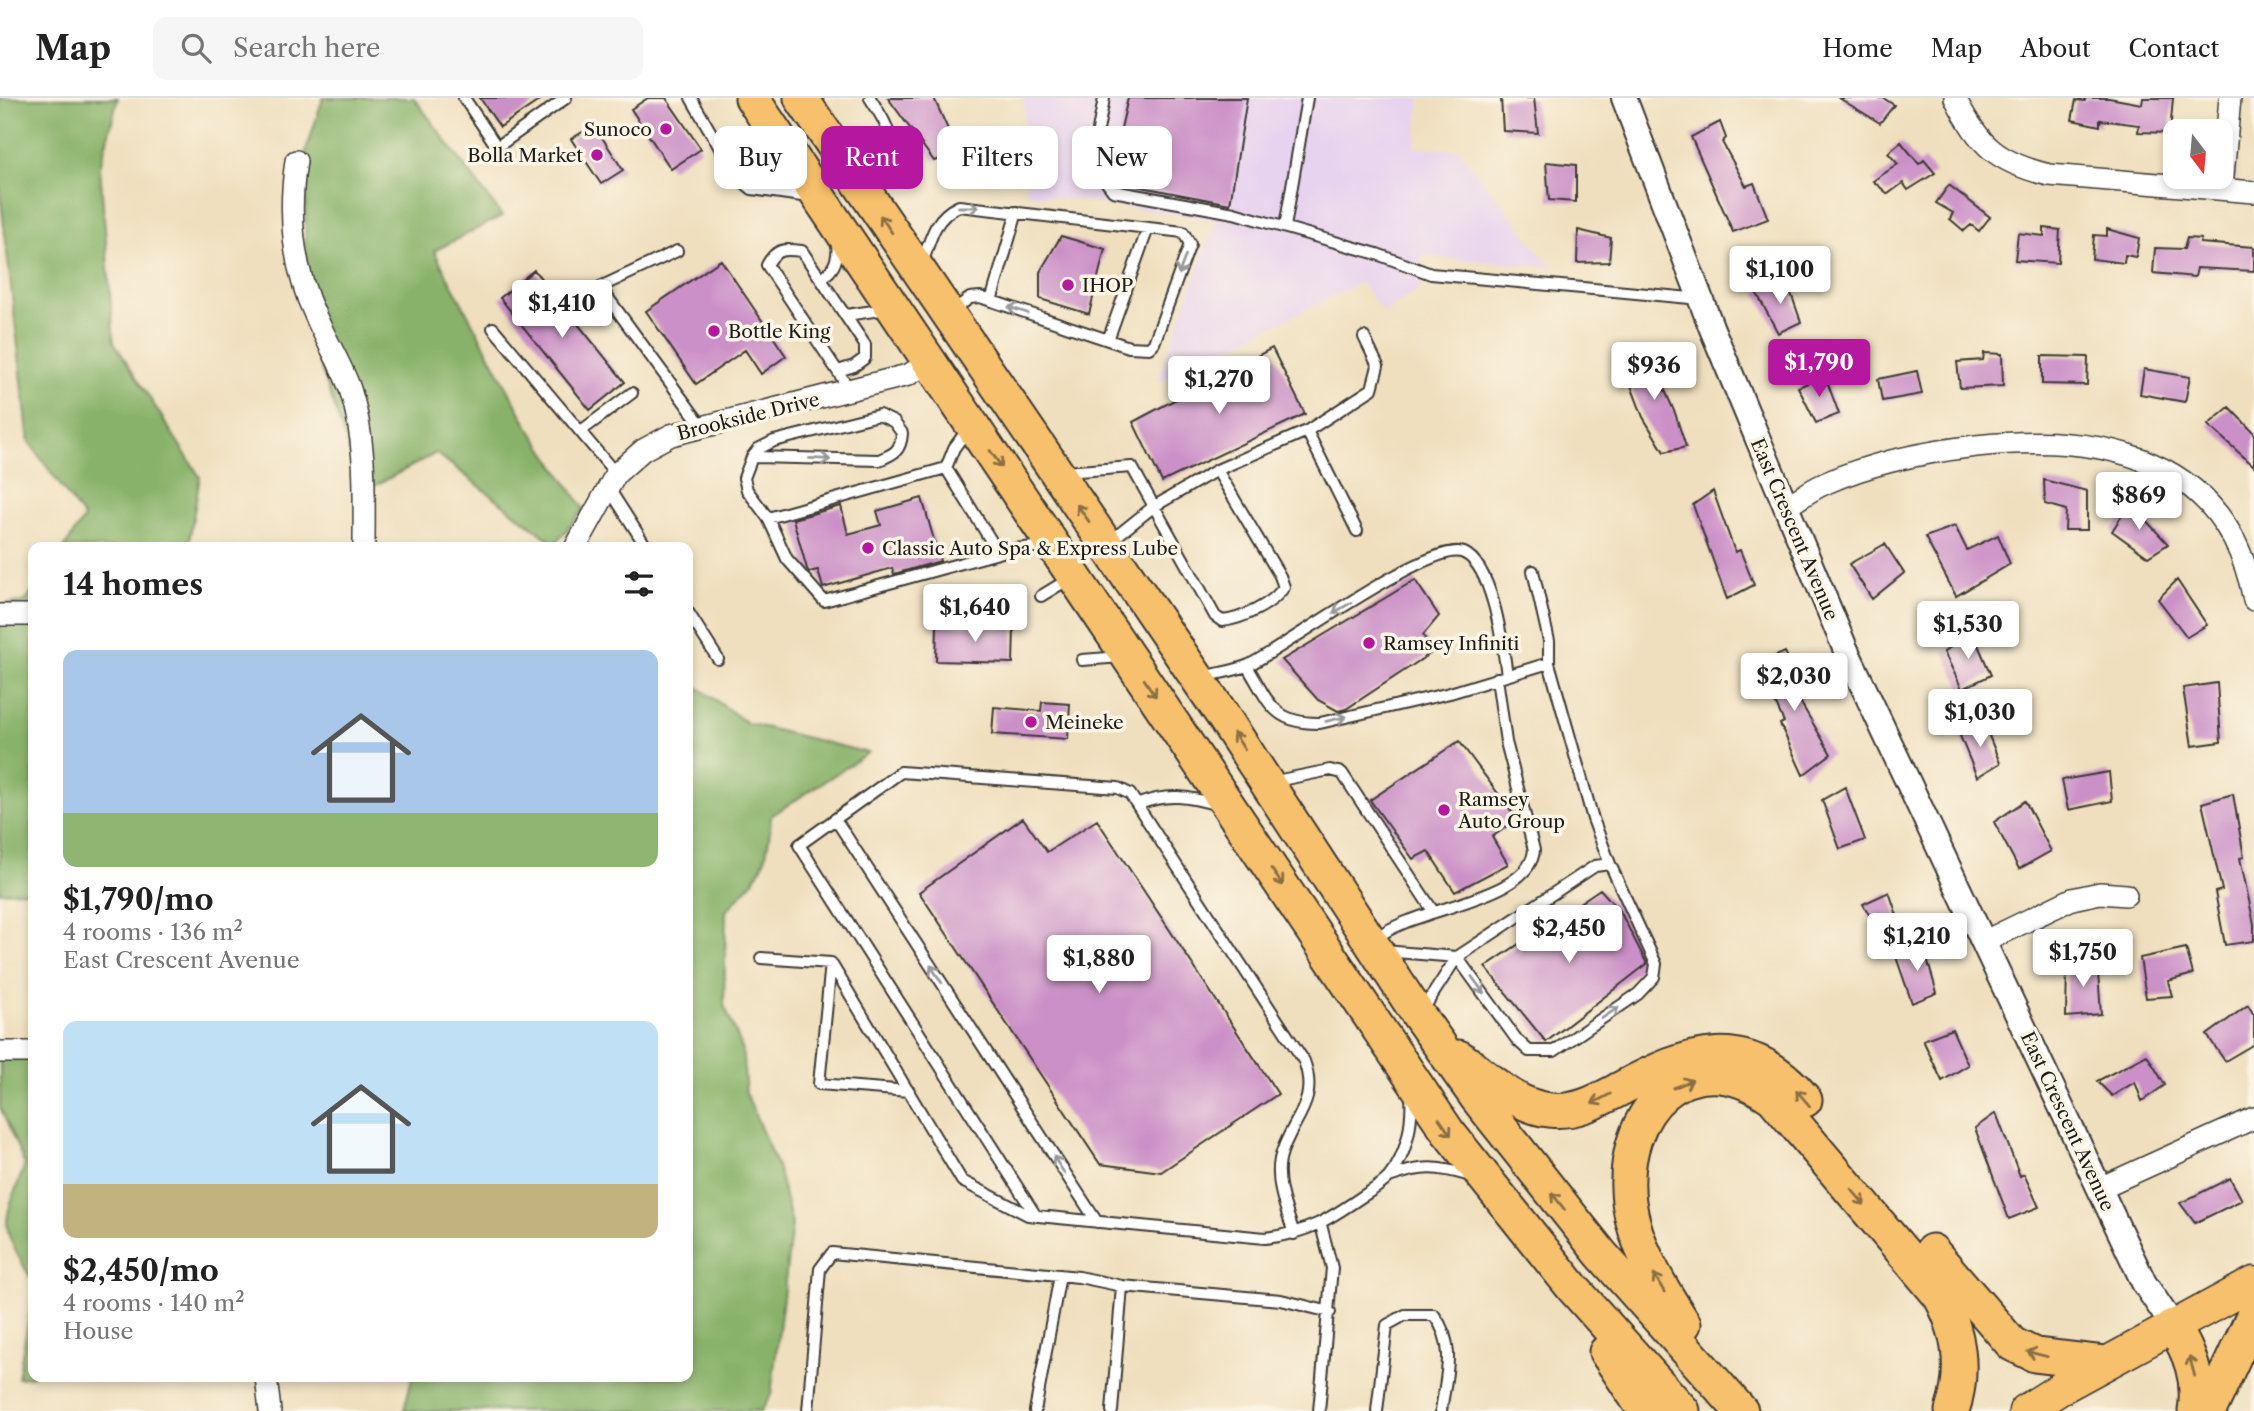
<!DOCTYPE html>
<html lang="en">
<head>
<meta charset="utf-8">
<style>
  :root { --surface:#fff; --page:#f6f6f6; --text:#222; --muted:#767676; --line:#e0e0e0; --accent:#b5179e }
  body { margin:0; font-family:"Libre Caslon Text",serif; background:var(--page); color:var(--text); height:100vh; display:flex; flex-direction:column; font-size:26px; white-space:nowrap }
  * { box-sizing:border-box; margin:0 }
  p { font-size:23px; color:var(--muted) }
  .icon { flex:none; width:38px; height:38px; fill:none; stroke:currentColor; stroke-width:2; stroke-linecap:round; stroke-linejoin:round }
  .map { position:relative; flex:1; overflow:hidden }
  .side { position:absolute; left:28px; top:444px; width:665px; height:840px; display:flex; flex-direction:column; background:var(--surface); border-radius:14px; box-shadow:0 4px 10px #0003 }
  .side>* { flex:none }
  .banner { position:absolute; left:714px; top:28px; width:665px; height:63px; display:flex; gap:14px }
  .needle { width:46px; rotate:164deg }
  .tools { position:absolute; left:2163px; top:21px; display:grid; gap:14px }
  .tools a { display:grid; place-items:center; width:70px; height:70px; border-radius:14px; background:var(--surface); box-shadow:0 4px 10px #0003; font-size:35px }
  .price { position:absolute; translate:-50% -60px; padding:0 16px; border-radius:7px; background:#fff; color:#222; font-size:23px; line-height:46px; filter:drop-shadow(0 2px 4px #0008) }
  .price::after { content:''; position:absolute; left:50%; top:42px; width:21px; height:16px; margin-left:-10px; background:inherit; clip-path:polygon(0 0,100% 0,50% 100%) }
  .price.current { background:var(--accent); color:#fff }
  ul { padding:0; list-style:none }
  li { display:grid; align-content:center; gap:14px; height:371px; padding:0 35px }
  li span { display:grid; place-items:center; height:217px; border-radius:14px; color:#555 }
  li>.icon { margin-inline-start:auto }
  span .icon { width:126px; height:126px; fill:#fffc; stroke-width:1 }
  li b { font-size:30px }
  h2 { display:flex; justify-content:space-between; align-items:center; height:84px; padding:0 35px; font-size:30px }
  .chip { padding:0 24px; border-radius:14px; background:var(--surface); box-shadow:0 4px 10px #0003; font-size:24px; line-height:63px }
  .chip.current { background:var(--accent); color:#fff }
  header { display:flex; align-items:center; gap:42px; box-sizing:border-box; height:98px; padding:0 35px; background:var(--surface); border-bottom:2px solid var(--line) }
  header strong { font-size:33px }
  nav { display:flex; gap:38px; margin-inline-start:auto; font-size:24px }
  .search { width:490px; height:63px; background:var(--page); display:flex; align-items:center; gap:18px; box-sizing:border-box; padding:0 24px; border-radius:14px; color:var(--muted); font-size:26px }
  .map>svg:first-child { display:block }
  .built { fill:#e7d2ef }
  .forest { fill:#88b269; stroke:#526742; stroke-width:2 }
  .building { fill:#cb90c7 }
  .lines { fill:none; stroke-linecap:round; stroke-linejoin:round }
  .service-casing { stroke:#3c3934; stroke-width:14 }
  .minor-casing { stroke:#3c3934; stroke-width:24 }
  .tertiary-casing { stroke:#3c3934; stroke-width:28 }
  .primary-casing { stroke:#3c3934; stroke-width:35 }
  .trunk-casing { stroke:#3c3934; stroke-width:37 }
  .service { stroke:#fff; stroke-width:10 }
  .minor { stroke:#fff; stroke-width:21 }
  .tertiary { stroke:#fff; stroke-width:24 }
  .primary { stroke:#f7c06c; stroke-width:32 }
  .trunk { stroke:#f7c06c; stroke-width:33 }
  .oneway { stroke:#999 }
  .oneway2 { stroke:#8a6e44 }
  .poi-dot { fill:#b5179e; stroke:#fcf5e5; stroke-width:2.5 }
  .labels { text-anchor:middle; stroke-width:7; stroke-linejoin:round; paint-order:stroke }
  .poi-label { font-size:19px; fill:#1c1c1c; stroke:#fcf5e5; text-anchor:start }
  .street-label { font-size:19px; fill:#1c1c1c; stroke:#fcf5e5 }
</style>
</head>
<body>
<header>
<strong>Map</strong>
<div class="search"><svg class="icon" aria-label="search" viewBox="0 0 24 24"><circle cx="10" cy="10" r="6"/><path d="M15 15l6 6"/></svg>Search here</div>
<nav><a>Home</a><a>Map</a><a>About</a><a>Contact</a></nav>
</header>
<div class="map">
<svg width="2254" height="1313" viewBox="0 0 2254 1313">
  <rect width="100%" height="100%" fill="#fcf5e5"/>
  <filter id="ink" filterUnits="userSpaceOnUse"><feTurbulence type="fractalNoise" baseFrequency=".0143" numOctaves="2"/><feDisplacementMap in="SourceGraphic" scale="14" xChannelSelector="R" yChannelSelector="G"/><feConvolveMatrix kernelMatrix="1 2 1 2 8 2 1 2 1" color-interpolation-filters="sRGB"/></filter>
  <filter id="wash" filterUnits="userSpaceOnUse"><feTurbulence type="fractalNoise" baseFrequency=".00686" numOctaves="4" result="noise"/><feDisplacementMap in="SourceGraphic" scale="28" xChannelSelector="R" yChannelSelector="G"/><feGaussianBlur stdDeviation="1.57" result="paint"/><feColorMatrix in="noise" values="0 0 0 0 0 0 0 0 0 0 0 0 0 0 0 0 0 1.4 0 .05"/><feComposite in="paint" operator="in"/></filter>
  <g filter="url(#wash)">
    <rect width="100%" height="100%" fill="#efdfbe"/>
    <path class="built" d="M1024,0H1420L1415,49L1459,52L1551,169L1422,158L1419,192L1383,215L1361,184L1157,285L1216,122L1026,95Z"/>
    <path class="forest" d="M0,0H118L100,69L114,244L200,379L188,450H64L84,420L29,344L0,94Z
      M323,0H414L502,118L434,153L526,325L584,411L555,446L436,355L363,394L305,223L306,53Z
      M33,493V793L0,794V507L26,503Z
      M688,582L747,625L868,655L771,718C768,771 761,775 726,813L724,907L742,950L746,995L778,1071L792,1126L771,1297L761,1313H404L412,1279H688Z
      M0,959L33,962V1184C0,1126 0,1131 25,1067L0,1009Z
      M33,1196V1278L18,1280Z"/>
    <g id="blocks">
      <path class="building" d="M480,0H543L500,29Z
        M648,0H666L701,51L671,71L631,11Z
        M888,0H934L958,54L934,63Z
        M1128,0H1247L1230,106L1121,85L1128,55L1116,52Z
        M1501,0H1534L1538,35L1503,33Z
        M1839,0H1883L1894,7L1880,25Z
        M2086,0H2109L2142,6L2143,0H2173L2170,35L2138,34L2139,27L2100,22V28L2072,22L2076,2L2085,3Z
        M1720,24L1726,40L1722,44L1746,88L1754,85L1768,121L1733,134L1691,39Z
        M594,27L623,72L601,86L571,41Z
        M1901,44L1919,66L1924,62L1935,75L1908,92L1903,85L1888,96L1873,83L1898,66L1888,55Z
        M1546,64L1576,67V104L1549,102Z
        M1949,87L1990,119L1979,133L1971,127L1964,133L1950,121L1953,115L1936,105Z
        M2044,130L2060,132L2058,165L2015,162L2018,135L2044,138Z
        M2107,131L2139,140L2136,159L2125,157L2124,165L2092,161L2094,137L2107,138Z
        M1578,132L1611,140L1609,164L1577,165Z
        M1061,138L1105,151L1089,216L1040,201V174Z
        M2187,140L2201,141L2200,145L2254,149V173L2197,170L2195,179L2153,175L2155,150L2184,151Z
        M721,162L786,258L761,276L745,252L696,286L646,213Z
        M534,172L625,284L590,312L500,200Z
        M1786,181L1801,224L1778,235L1756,194Z
        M1272,250L1305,316L1162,384L1133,324Z
        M1647,252L1675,315L1686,349L1664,354L1643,319L1622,264Z
        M1984,255L2002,256L2003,288L1960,290L1957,264L1983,262Z
        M2042,258L2088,259L2087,287L2042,286Z
        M2144,271L2190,279L2185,304L2140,296Z
        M1917,273L1922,296L1882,303L1878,281Z
        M1825,278L1839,316L1816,325L1798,289Z
        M2229,309L2254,335V368L2208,327Z
        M2044,382L2087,393V432H2065L2066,412L2045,406Z
        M1713,393L1735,454L1740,452L1754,487L1727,501L1693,407Z
        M922,400L940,463L894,476L892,470L823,490L818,472L809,474L807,471L793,421L841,408L848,436L881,427L877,413Z
        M2130,405L2168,446L2148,459L2112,433Z
        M1955,428L1967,452L1998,437L2010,466L1956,498L1925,439Z
        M1885,446L1904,475L1872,501L1849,466Z
        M1415,482L1439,518L1423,537L1434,553L1346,611L1338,613L1318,602L1282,562Z
        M2177,482L2207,527L2187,539L2158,501Z
        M937,527L1014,529L1013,565L936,563Z
        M1972,533L1991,577L1962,591L1944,554Z
        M1785,554L1803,598L1798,600L1831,656L1803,677L1780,626L1784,624L1758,566Z
        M2217,585L2221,644L2192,648L2183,590Z
        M1042,604L1070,606L1068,641L992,636L994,609L1041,613Z
        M1983,623L2000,665L1977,679L1960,638Z
        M1459,643L1517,721L1492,739L1508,766L1455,794L1428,753L1413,761L1370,702Z
        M2109,674L2112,703L2068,712L2062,682Z
        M1845,689L1865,742L1840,751L1822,702Z
        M2233,696L2244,759L2240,760L2254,826V843L2225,847L2215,794L2222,792L2202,705Z
        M2025,703L2051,753L2019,771L1994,724Z
        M1023,720L1047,754L1097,722L1278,996L1161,1074L1100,1066L919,794Z
        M1600,791L1620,813L1647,866L1546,944L1485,869Z
        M1889,794L1899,823L1879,834L1863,806Z
        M1923,847L1937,895L1912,905L1895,856Z
        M2186,850L2193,876L2168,883L2172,898L2146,900L2140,860Z
        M2097,861L2101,916L2066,919L2067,866Z
        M2248,907L2254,917V946L2225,963L2207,937Z
        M1952,931L1968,967L1942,983L1923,942Z
        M2147,957L2165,987L2142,1003L2135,984L2112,998L2097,983Z
        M1996,1015L2020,1078L2024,1076L2039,1109L2009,1121L1975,1030Z
        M2230,1080L2242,1102L2195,1125L2180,1105Z"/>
    </g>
  </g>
  <g filter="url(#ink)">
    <use href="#blocks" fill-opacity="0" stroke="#3c3934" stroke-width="2"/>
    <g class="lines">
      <g class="service-casing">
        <path id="service" d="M464,0L497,49L566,0
          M691,0L736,78L752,91L809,99
          M1104,0C1098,38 1086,61 1113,93L1234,115L1377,156L1431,176L1701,201
          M851,69C894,43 899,45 870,0
          M1285,129L1307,0
          M677,153L600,189L702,328
          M922,167C930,142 934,119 959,108L1183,134L1190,146L1154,245L1149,250L1129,249L980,199L970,200L952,213
          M822,180C835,171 839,160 837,144
          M991,203L1017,114
          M846,217L887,211
          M493,230L616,376
          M1108,242L1148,130
          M838,273L854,268L865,260V247L802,153C784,151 776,150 767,167L850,292
          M581,333L632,295
          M1307,333L1357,433
          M752,359L879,362C894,356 901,353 902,335L894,324L879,317L774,343L758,351L752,359L744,380L747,392L768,420L787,461L824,503L1013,451L1046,448
          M946,370L998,454
          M946,370L954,350L968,331
          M1065,374L1132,369L1215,518L1222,523C1242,521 1273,506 1284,489L1280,478L1217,372
          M608,389L647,450
          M768,420L946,370
          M1108,445L1153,409L1217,372L1307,333L1372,291L1378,268L1364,239
          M1041,498L1069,481
          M688,514L718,561
          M1082,562L1122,559
          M1549,565L1593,721L1610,766L1656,866L1654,879L1638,896L1554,953H1529L1517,942L1457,859L1595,768L1610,766
          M1247,568C1269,604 1273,626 1320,625L1450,595L1549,565V543L1533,473
          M1203,579C1217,575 1235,573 1249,567C1285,549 1433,441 1464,455C1493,468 1503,549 1507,577
          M1271,684L1330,672L1342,675L1433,813
          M1139,706C1167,695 1189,698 1217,707
          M836,722L1097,1124
          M1375,841C1412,809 1530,803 1534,752L1506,644L1497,580
          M1384,853L1457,859L1422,913
          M761,860L831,865L962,1083L1028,1117L1265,1140C1308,1135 1328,1122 1363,1098C1371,1093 1383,1086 1389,1079C1407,1057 1413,1024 1411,997
          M831,865L819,986L909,993
          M1389,1079C1423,1067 1437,1068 1471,1078
          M1036,1118L799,747L901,674L1118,690L1130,696L1304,963C1320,1008 1289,1022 1280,1061C1275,1086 1287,1113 1294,1136
          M1122,1188L1281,1202L1330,1214
          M808,1313L820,1171L832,1155L1079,1179L1122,1188L1112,1313
          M1035,1313L1060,1177
          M1319,1313L1332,1170L1321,1127
          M1377,1313L1387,1227L1405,1217H1434C1457,1248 1446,1277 1441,1313"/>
      </g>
      <g class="minor-casing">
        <path id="minor" d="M1955,0C1980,48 1996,64 2049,77L2254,94
          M296,63C288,116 293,171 316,219C327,244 341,266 350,291C367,343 364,396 364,450
          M2222,89L2230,0
          M1785,410C1798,401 1812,391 1826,385C1873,364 1925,354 1976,348C2102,334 2227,358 2254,502
          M575,450L616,376L643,352L671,337L908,277L930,264
          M0,517H33
          M1983,844L2072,801L2100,795L2126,797
          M0,954H33
          M2100,1090L2254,1020
          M266,1279L270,1313"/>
      </g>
      <g class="tertiary-casing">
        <path id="tertiary" d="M1624,0L1712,231L1845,550L2144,1185L2173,1228"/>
      </g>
      <g class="primary-casing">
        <path id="primary" d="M2025,1313L2066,1287L2254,1185"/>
      </g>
      <g class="trunk-casing">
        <path id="trunk" d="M752,0L1448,1034L1573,1190L1683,1313
          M801,0L1221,615L1419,918L1477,1000L1601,1156L1741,1313
          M1459,959C1486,978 1515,1009 1550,1012C1576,1015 1597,1003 1620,991C1689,954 1747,932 1805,1002
          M1932,1153L2012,1246L2035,1257L2104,1265
          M1684,1226C1660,1188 1635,1149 1629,1104C1618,1013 1688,939 1773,1000L1940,1198C1960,1234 1965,1274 1952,1313
          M2173,1228C2190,1255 2200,1281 2195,1313
          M1606,1254L1645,1313
          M2209,1313L2254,1216"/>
      </g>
      <use href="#service" class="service"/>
      <use href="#minor" class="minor"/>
      <use href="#tertiary" class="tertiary"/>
      <use href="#primary" class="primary"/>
      <use href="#trunk" class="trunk"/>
    </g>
    <defs><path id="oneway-shaft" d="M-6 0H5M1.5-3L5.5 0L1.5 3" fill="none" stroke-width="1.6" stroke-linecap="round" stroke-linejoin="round" transform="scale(1.75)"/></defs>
    <g class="oneway">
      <use href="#oneway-shaft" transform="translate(969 109)"/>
      <use href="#oneway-shaft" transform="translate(1182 167) rotate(110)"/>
      <use href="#oneway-shaft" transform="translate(1018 212) rotate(-162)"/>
      <use href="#oneway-shaft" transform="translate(820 361) rotate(3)"/>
      <use href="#oneway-shaft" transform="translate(1342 510) rotate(149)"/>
      <use href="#oneway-shaft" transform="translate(1336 621) rotate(-13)"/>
      <use href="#oneway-shaft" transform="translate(936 876) rotate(-123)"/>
      <use href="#oneway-shaft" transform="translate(1478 887) rotate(54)"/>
      <use href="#oneway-shaft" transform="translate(1610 915) rotate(-34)"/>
      <use href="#oneway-shaft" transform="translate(1059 1067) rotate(-123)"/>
    </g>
    <g class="oneway2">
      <use href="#oneway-shaft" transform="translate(886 126) rotate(-124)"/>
      <use href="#oneway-shaft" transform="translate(996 361) rotate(55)"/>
      <use href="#oneway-shaft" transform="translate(1083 415) rotate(-125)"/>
      <use href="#oneway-shaft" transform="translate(1150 590) rotate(56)"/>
      <use href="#oneway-shaft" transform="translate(1239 643) rotate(-122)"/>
      <use href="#oneway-shaft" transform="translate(1277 779) rotate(55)"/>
      <use href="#oneway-shaft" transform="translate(1683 986) rotate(-23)"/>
      <use href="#oneway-shaft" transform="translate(1803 1000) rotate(-130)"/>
      <use href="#oneway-shaft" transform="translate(1601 1001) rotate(152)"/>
      <use href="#oneway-shaft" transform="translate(1445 1029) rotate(55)"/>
      <use href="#oneway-shaft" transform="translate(1858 1099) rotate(50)"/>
      <use href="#oneway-shaft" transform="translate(1558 1103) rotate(-128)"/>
      <use href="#oneway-shaft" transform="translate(1659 1185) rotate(-120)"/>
      <use href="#oneway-shaft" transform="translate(2037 1256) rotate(-166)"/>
      <use href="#oneway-shaft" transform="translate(2192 1268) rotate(-105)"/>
    </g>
  </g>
  <g class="poi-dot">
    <circle cx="666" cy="31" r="7"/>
    <circle cx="597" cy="57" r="7"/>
    <circle cx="1068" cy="187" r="7"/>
    <circle cx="714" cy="233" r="7"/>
    <circle cx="868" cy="450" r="7"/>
    <circle cx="1369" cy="545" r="7"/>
    <circle cx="1031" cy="624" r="7"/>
    <circle cx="1444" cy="712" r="7"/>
  </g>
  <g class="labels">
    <g class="poi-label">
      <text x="652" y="38" text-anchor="end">Sunoco</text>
      <text x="583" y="64" text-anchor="end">Bolla Market</text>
      <text x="1082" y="194">IHOP</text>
      <text x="728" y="240">Bottle King</text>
      <text x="882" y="457">Classic Auto Spa &amp; Express Lube</text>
      <text x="1383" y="552">Ramsey Infiniti</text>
      <text x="1045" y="631">Meineke</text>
      <text x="1458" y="708">Ramsey<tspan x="1458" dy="22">Auto Group</tspan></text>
    </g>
    <g class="street-label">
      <text transform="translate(748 318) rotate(-14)" y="7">Brookside Drive</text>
      <text transform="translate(1795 431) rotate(67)" y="7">East Crescent Avenue</text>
      <text transform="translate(2068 1023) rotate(65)" y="7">East Crescent Avenue</text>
    </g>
  </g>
</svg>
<div class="tools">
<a><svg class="needle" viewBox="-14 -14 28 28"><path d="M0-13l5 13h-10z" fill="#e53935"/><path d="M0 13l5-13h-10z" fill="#767676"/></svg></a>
</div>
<b class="price" style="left:1780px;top:208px">$1,100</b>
<b class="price" style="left:562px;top:242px">$1,410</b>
<b class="price current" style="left:1819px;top:301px">$1,790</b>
<b class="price" style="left:1654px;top:304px">$936</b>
<b class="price" style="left:1219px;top:318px">$1,270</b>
<b class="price" style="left:2139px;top:434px">$869</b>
<b class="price" style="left:975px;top:546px">$1,640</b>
<b class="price" style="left:1968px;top:563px">$1,530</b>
<b class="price" style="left:1794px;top:615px">$2,030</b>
<b class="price" style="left:1980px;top:651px">$1,030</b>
<b class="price" style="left:1569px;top:867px">$2,450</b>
<b class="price" style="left:1917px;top:875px">$1,210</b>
<b class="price" style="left:2083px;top:891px">$1,750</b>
<b class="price" style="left:1099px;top:897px">$1,880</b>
<div class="banner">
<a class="chip">Buy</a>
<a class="chip current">Rent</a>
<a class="chip">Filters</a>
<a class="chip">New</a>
</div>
<section class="side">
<h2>14 homes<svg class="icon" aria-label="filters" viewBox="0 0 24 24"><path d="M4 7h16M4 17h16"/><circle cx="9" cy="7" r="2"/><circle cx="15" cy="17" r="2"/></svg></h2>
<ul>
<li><span style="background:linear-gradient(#a9c7e8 75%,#8fb573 0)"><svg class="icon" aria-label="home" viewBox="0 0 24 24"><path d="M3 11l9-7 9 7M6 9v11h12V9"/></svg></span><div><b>$1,790/mo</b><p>4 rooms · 136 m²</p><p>East Crescent Avenue</p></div></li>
<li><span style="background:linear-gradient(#bfe0f5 75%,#c2b280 0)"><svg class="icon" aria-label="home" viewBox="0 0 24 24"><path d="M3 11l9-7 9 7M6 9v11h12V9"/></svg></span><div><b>$2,450/mo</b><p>4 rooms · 140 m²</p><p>House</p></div></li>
</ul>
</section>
</div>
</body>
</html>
